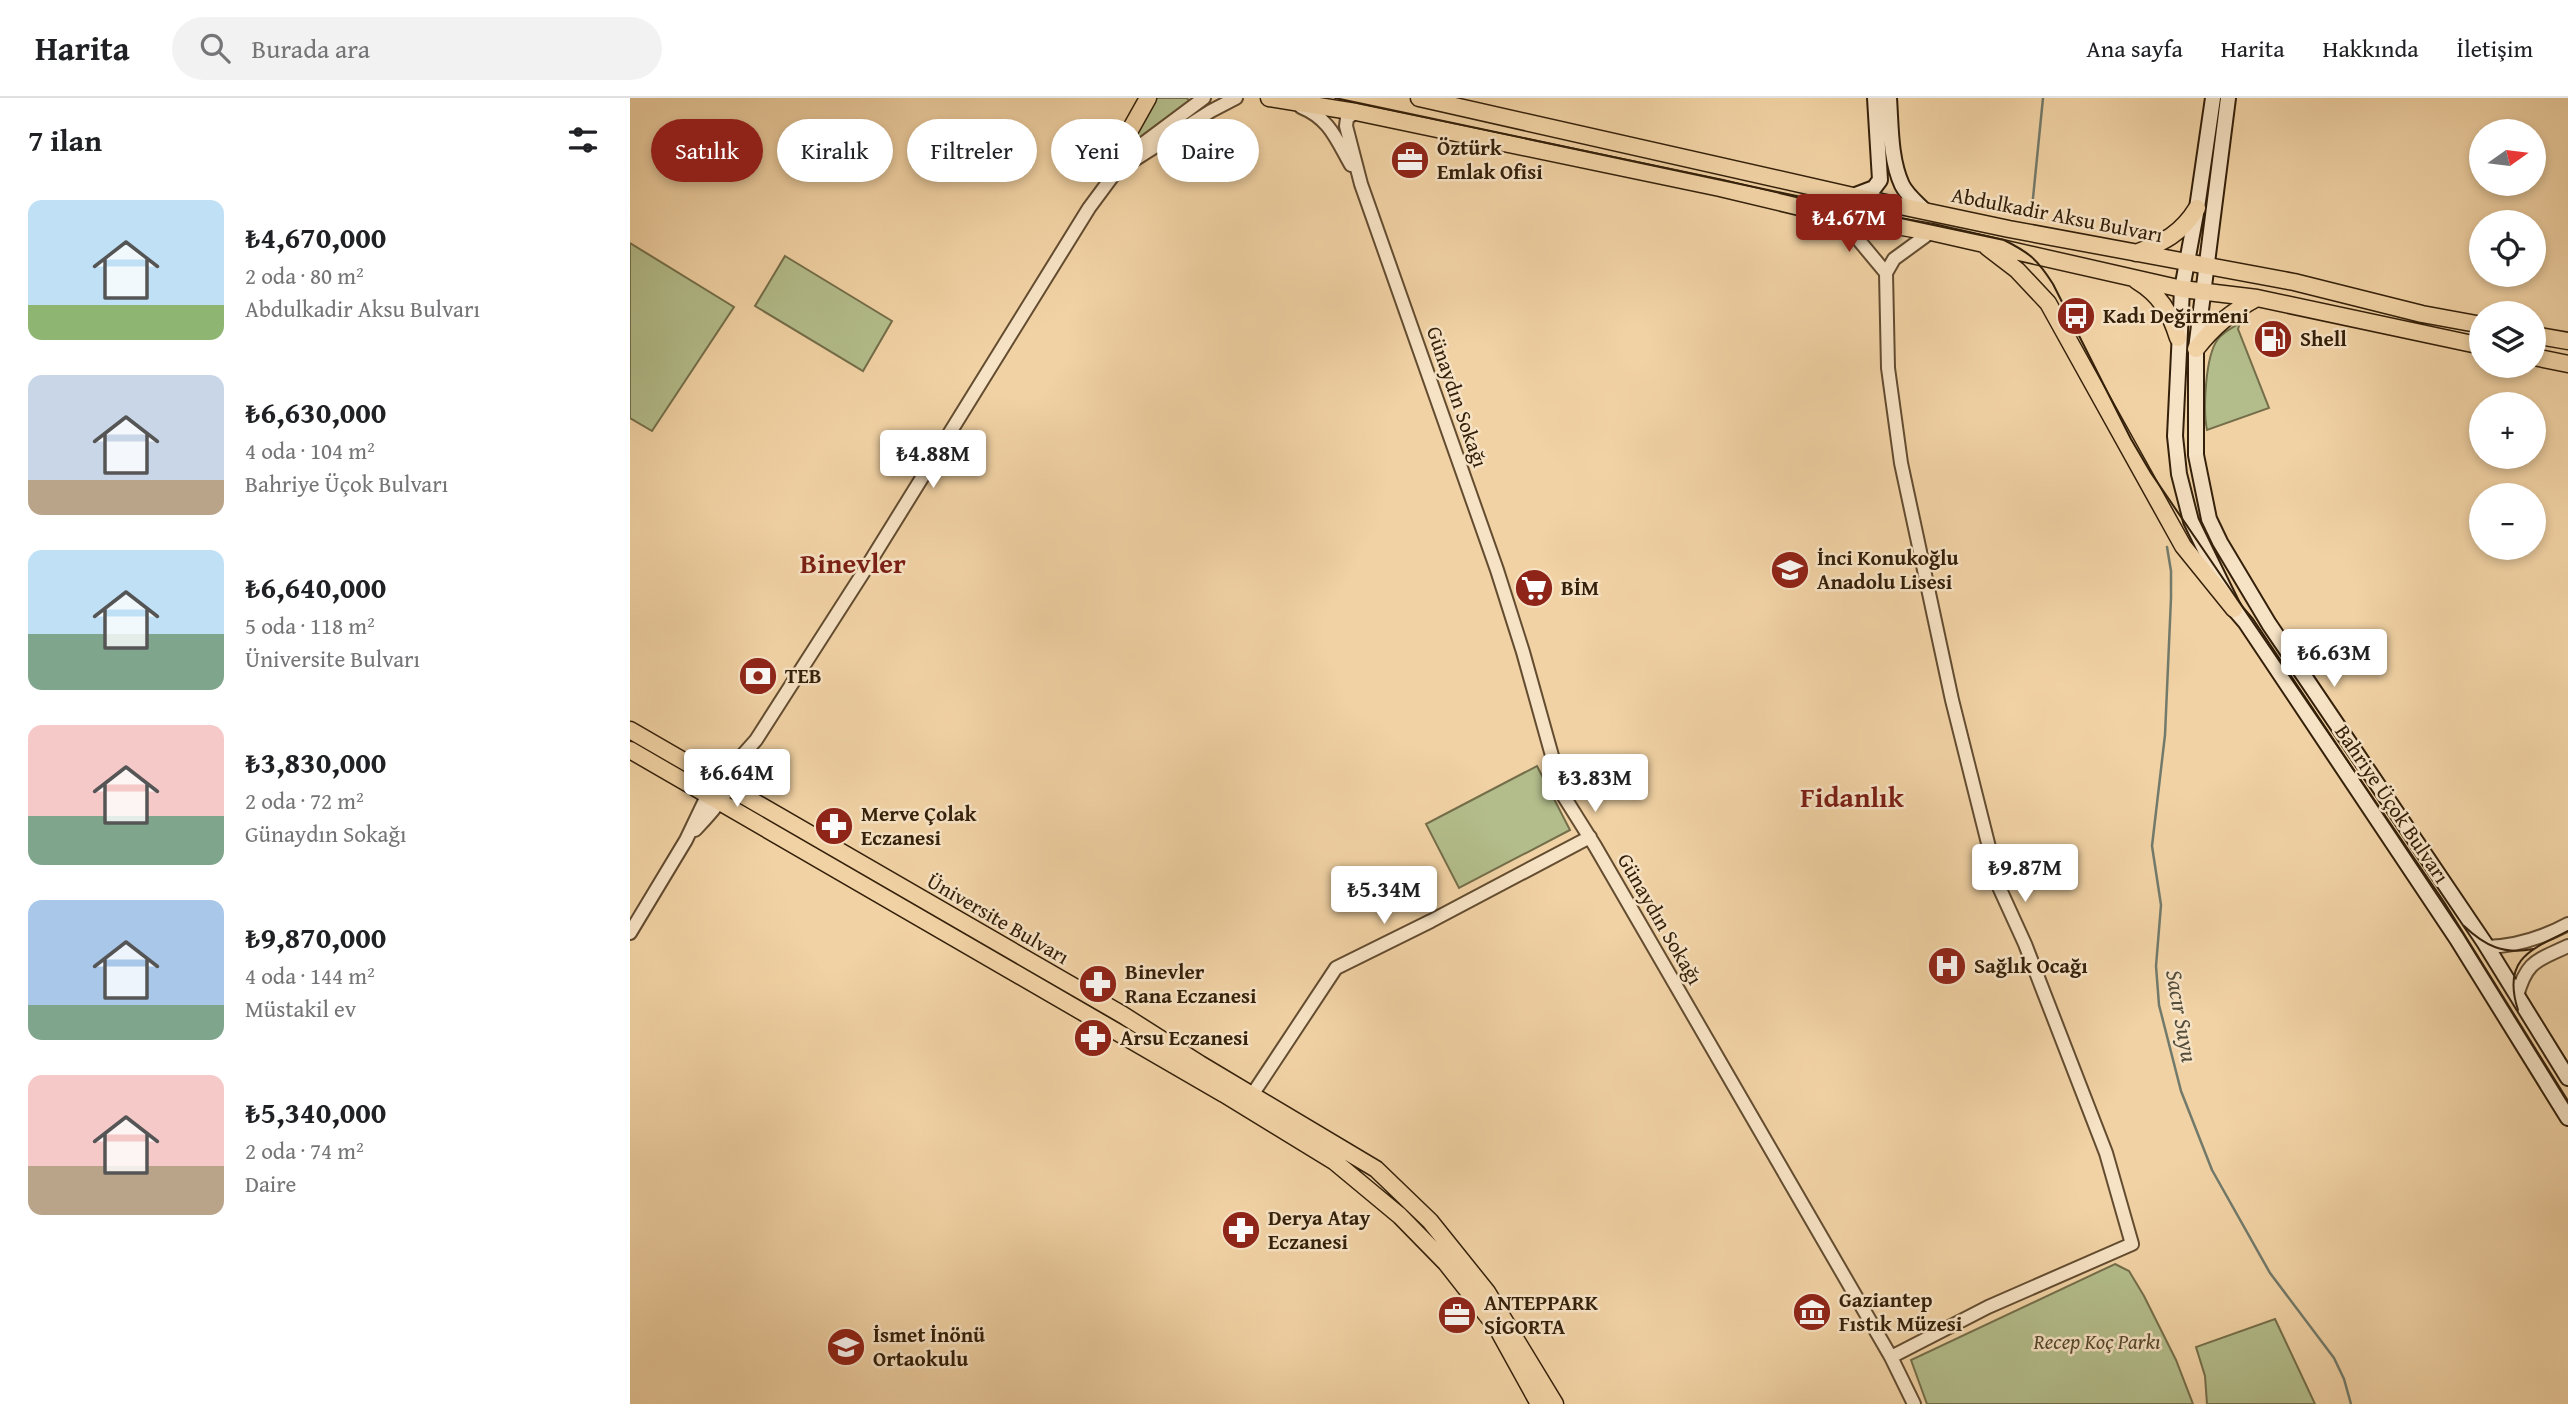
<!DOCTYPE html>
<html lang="tr">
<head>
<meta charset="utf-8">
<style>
  :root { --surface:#fff; --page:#f2f2f2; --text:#202124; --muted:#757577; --line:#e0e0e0; --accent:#8f2418 }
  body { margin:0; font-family:"Gentium Book Plus",serif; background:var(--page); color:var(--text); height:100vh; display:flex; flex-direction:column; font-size:26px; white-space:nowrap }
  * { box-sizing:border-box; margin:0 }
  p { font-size:23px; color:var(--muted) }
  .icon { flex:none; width:38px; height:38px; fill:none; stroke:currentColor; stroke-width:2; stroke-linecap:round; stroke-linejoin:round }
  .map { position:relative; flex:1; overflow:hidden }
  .drawer { display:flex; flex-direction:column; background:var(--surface); width:630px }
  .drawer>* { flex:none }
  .top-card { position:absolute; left:21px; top:21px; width:665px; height:63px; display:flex; gap:14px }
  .needle { width:46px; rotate:76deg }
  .tools { position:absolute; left:1839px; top:21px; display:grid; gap:14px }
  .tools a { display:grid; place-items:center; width:77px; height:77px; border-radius:50%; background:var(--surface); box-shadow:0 4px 10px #0003; font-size:35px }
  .price { position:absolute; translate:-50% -60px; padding:0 16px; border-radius:7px; background:#fff; color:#222; font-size:23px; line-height:46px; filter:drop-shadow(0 2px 4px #0008) }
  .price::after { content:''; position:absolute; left:50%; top:42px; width:21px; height:16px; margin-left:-10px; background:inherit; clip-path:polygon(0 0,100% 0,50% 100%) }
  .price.selected { background:var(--accent); color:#fff }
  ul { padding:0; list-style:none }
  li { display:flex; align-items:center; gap:21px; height:175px; padding:0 28px }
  li span { display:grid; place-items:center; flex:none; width:196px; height:140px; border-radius:14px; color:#555 }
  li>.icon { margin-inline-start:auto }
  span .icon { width:84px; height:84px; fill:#fffc; stroke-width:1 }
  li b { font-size:30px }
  h2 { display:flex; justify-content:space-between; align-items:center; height:84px; padding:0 28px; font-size:30px }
  .pill { padding:0 24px; border-radius:32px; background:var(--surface); box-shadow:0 4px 10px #0003; font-size:24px; line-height:63px }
  .pill.selected { background:var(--accent); color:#fff }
  header { display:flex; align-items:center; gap:42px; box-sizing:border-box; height:98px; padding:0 35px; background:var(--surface); border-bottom:2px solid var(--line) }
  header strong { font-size:33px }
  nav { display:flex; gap:38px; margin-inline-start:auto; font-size:24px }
  .search { width:490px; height:63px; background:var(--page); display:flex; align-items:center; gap:18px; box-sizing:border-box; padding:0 24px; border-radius:38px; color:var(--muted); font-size:26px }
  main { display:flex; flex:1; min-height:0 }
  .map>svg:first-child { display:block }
  .green { fill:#b3bd8b; stroke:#746e4a; stroke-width:2 }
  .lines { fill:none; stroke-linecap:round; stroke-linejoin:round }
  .stream { stroke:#727a6b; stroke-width:2.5 }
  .tertiary-casing { stroke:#634c30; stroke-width:16 }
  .secondary-casing { stroke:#34200a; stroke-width:18 }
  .primary-casing { stroke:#34200a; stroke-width:19 }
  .tertiary { stroke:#f6e2c4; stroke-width:12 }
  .secondary { stroke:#f6e2c4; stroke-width:14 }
  .primary { stroke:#f1d2a4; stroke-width:16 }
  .tram { stroke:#34200a; stroke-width:2 }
  .labels { text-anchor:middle; stroke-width:5; stroke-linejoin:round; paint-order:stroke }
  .poi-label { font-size:21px; font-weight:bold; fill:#34200a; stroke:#f6e2c4; text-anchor:start }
  .street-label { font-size:21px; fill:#34200a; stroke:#f6e2c4 }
  .park-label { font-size:21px; font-style:italic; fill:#54472a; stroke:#f6e2c4 }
  .water-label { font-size:23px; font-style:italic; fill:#534d3b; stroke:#f6e2c4 }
  .district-label { font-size:28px; font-weight:bold; fill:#7a1f14; stroke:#f6e2c4 }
</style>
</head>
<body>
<header>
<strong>Harita</strong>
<div class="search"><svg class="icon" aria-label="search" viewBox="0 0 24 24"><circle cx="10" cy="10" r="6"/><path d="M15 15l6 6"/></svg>Burada ara</div>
<nav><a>Ana sayfa</a><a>Harita</a><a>Hakkında</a><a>İletişim</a></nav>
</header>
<main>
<section class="drawer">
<h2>7 ilan<svg class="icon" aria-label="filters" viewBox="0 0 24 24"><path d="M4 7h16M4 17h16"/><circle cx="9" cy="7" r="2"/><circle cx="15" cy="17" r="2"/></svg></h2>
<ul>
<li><span style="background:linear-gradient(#bfe0f5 75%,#8fb573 0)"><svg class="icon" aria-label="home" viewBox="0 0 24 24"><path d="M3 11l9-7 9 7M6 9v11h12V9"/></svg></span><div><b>₺4,670,000</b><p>2 oda · 80 m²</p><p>Abdulkadir Aksu Bulvarı</p></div></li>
<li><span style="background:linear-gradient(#c9d6e8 75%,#b9a48a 0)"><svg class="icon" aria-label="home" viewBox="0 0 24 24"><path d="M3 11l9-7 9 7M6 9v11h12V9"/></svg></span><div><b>₺6,630,000</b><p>4 oda · 104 m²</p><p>Bahriye Üçok Bulvarı</p></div></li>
<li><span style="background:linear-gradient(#bfe0f5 60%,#7fa58c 0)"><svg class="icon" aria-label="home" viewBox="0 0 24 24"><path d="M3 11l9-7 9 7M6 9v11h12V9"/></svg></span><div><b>₺6,640,000</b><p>5 oda · 118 m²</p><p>Üniversite Bulvarı</p></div></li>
<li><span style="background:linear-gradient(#f6c9c9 65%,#7fa58c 0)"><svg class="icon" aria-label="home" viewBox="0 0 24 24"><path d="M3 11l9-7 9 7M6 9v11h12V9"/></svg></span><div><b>₺3,830,000</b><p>2 oda · 72 m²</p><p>Günaydın Sokağı</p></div></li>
<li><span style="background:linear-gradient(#a9c7e8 75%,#7fa58c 0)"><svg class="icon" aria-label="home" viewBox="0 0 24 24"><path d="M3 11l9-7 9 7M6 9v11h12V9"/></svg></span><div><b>₺9,870,000</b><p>4 oda · 144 m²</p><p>Müstakil ev</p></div></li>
<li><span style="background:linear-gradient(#f6c9c9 65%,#b9a48a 0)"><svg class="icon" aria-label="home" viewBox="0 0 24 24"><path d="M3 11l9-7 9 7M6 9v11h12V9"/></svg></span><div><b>₺5,340,000</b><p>2 oda · 74 m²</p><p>Daire</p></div></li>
</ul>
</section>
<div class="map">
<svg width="1938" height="1306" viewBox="0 0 1938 1306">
  <rect width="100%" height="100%" fill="#f1d2a4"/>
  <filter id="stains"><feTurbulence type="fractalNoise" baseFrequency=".00286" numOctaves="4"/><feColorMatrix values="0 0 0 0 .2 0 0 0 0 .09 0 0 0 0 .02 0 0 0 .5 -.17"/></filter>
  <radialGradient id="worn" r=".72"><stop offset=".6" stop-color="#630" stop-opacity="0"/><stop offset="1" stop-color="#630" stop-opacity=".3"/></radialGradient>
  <path class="green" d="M522,0H556L561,3L492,55Z
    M0,145L104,209L22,333L0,320Z
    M155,158L262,223L233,273L125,208Z
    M1610,225L1608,231L1639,310L1577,332C1573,312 1575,258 1588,241C1593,234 1603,229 1610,225Z
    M907,668L940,732L829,790L796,726Z
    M1485,1166L1499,1173L1514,1198L1546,1262L1563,1306H1297L1281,1262Z
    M1645,1221L1685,1306H1577L1575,1278L1566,1249Z"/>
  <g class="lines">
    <path class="stream" d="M1404,115L1403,100L1413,0
      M1537,449L1541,473V500L1535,637L1522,748L1531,807L1526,868L1529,907L1551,993L1582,1072L1640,1175L1704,1260L1714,1281L1721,1306"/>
    <g class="tertiary-casing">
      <path id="tertiary" d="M671,9C700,21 706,41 721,67
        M726,14L717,20L716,28L731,86L867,472L893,554L933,697L965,748L1261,1259L1284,1306
        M490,71L581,13L606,0
        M1204,117L1222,134L1256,175
        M65,732C90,706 99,694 112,660
        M0,835L56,742L78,696L126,642L233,475L459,110L499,56L574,0
        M1857,849C1887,848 1912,840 1938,826
        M1887,898C1897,862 1907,863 1938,848
        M622,997L706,870L801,823L960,739
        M1261,1259L1358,1209L1502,1146L1476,1055L1395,846L1369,789L1322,602L1271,365L1258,270L1256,175L1264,161L1301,134"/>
    </g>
    <g class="secondary-casing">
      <path id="secondary" d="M1259,0C1261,28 1260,61 1272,87C1277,97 1286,104 1294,112
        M1583,0L1567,110L1552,191L1545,338L1549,376L1561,423L1604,511L1616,525L1827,841L1938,1020
        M1598,0L1566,251V357L1579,421L1590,444L1639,526L1854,844L1938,980
        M1223,98L1244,90L1250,82L1245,0"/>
    </g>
    <g class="primary-casing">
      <path id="primary" d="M639,0L726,14L1090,90L1203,117L1301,134L1552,191L1627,200L1852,248
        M789,0L1223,98L1379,131L1664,184L1792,216L1852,227
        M484,75L490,50L518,0
        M1357,149L1387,172L1418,205L1553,448L1604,511
        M1506,155C1534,144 1551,136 1567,110
        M1507,183C1530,197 1540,214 1548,240
        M1904,237L1938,243
        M1566,251C1584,228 1601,214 1627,200
        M1904,259L1938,266
        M0,632L493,917L570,966L746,1071L800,1123L857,1194L925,1306
        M0,652L594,996L705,1064L770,1118L816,1165L867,1230L909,1306"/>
    </g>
    <use href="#tertiary" class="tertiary"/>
    <use href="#secondary" class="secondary"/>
    <use href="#primary" class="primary"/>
    <path class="tram" d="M705,0L1374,142C1400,155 1408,162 1423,186L1501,341L1521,375L1814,804L1938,1003
      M1834,828C1855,848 1874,857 1903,851
      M1888,912C1872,862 1899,852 1938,833"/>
  </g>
  <defs>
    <g id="office-disc" transform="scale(2.0125)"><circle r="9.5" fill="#8f2418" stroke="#f6e2c4"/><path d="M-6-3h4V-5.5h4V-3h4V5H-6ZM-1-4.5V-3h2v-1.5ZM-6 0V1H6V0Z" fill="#fff"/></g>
    <g id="bus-disc" transform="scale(2.0125)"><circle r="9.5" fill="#8f2418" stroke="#f6e2c4"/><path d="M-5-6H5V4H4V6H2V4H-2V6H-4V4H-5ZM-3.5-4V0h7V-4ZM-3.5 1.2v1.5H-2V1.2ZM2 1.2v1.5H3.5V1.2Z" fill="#fff"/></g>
    <g id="fuel-disc" transform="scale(2.0125)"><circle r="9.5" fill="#8f2418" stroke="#f6e2c4"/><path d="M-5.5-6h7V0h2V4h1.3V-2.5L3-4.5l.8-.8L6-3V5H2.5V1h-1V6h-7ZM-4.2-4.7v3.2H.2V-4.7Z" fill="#fff"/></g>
    <g id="school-disc" transform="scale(2.0125)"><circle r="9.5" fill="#8f2418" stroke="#f6e2c4"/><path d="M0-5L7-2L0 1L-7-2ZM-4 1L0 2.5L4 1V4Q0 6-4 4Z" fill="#fff"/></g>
    <g id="supermarket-disc" transform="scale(2.0125)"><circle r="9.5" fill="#8f2418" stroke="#f6e2c4"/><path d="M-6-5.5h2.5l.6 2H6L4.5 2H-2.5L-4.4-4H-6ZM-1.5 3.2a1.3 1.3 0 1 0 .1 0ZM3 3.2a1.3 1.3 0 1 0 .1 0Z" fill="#fff"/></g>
    <g id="bank-disc" transform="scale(2.0125)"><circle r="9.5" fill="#8f2418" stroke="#f6e2c4"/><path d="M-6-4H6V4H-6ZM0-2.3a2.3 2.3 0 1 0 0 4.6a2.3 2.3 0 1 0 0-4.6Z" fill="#fff"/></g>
    <g id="pharmacy-disc" transform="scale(2.0125)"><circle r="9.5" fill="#8f2418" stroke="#f6e2c4"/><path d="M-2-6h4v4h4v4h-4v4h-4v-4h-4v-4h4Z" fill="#fff"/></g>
    <g id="hospital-disc" transform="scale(2.0125)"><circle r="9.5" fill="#8f2418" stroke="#f6e2c4"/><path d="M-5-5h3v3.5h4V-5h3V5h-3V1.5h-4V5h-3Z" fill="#fff"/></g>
    <g id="museum-disc" transform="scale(2.0125)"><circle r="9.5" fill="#8f2418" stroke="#f6e2c4"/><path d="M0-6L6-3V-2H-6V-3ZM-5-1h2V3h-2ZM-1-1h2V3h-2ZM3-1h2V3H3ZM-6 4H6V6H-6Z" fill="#fff"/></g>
  </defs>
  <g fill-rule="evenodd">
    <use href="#office-disc" x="780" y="62"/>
    <use href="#bus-disc" x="1446" y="218"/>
    <use href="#fuel-disc" x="1643" y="241"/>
    <use href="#school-disc" x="1160" y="472"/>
    <use href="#supermarket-disc" x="904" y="490"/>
    <use href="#bank-disc" x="128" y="578"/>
    <use href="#pharmacy-disc" x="204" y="728"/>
    <use href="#hospital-disc" x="1317" y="868"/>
    <use href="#pharmacy-disc" x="468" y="886"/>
    <use href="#pharmacy-disc" x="463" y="940"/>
    <use href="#pharmacy-disc" x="611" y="1132"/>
    <use href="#museum-disc" x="1182" y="1214"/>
    <use href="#office-disc" x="827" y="1217"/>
    <use href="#school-disc" x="216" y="1249"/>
  </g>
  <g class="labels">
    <g class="poi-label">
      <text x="807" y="57">Öztürk<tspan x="807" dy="24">Emlak Ofisi</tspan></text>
      <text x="1473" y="225">Kadı Değirmeni</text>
      <text x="1670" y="248">Shell</text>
      <text x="1187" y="467">İnci Konukoğlu<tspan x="1187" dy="24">Anadolu Lisesi</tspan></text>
      <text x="931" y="497">BİM</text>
      <text x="155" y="585">TEB</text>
      <text x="231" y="723">Merve Çolak<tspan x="231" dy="24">Eczanesi</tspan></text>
      <text x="1344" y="875">Sağlık Ocağı</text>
      <text x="495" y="881">Binevler<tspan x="495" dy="24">Rana Eczanesi</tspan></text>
      <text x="490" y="947">Arsu Eczanesi</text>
      <text x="638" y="1127">Derya Atay<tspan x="638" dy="24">Eczanesi</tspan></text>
      <text x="1209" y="1209">Gaziantep<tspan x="1209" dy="24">Fıstık Müzesi</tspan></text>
      <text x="854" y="1212">ANTEPPARK<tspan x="854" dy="24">SİGORTA</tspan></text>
      <text x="243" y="1244">İsmet İnönü<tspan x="243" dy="24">Ortaokulu</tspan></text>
    </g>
    <g class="street-label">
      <text transform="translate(1427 117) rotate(11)" y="7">Abdulkadir Aksu Bulvarı</text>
      <text transform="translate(827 299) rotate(71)" y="7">Günaydın Sokağı</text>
      <text transform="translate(1762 706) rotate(56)" y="7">Bahriye Üçok Bulvarı</text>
      <text transform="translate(368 821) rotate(30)" y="7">Üniversite Bulvarı</text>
      <text transform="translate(1030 821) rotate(60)" y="7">Günaydın Sokağı</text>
    </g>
    <g class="park-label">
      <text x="1467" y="1251">Recep Koç Parkı</text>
    </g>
    <g class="water-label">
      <text transform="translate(1552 918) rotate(80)" y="8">Sacır Suyu</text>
    </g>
    <g class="district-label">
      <text x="223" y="475">Binevler</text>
      <text x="1222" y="709">Fidanlık</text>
    </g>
  </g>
  <rect width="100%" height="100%" filter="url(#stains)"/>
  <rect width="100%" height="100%" fill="url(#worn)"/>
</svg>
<div class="tools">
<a><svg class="needle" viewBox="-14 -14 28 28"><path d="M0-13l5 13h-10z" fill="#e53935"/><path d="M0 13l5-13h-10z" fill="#757577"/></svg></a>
<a><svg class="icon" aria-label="locate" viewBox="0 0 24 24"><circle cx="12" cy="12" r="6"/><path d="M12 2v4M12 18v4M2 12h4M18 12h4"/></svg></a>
<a><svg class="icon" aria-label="layers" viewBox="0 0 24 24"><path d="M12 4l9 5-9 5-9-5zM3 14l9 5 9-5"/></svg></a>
<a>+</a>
<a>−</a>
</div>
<b class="price selected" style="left:1219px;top:156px">₺4.67M</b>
<b class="price" style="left:303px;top:392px">₺4.88M</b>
<b class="price" style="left:1704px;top:591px">₺6.63M</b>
<b class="price" style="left:107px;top:711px">₺6.64M</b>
<b class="price" style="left:965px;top:716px">₺3.83M</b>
<b class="price" style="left:1395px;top:806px">₺9.87M</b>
<b class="price" style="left:754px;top:828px">₺5.34M</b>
<div class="top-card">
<a class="pill selected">Satılık</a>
<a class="pill">Kiralık</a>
<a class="pill">Filtreler</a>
<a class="pill">Yeni</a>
<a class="pill">Daire</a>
</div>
</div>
</main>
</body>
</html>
